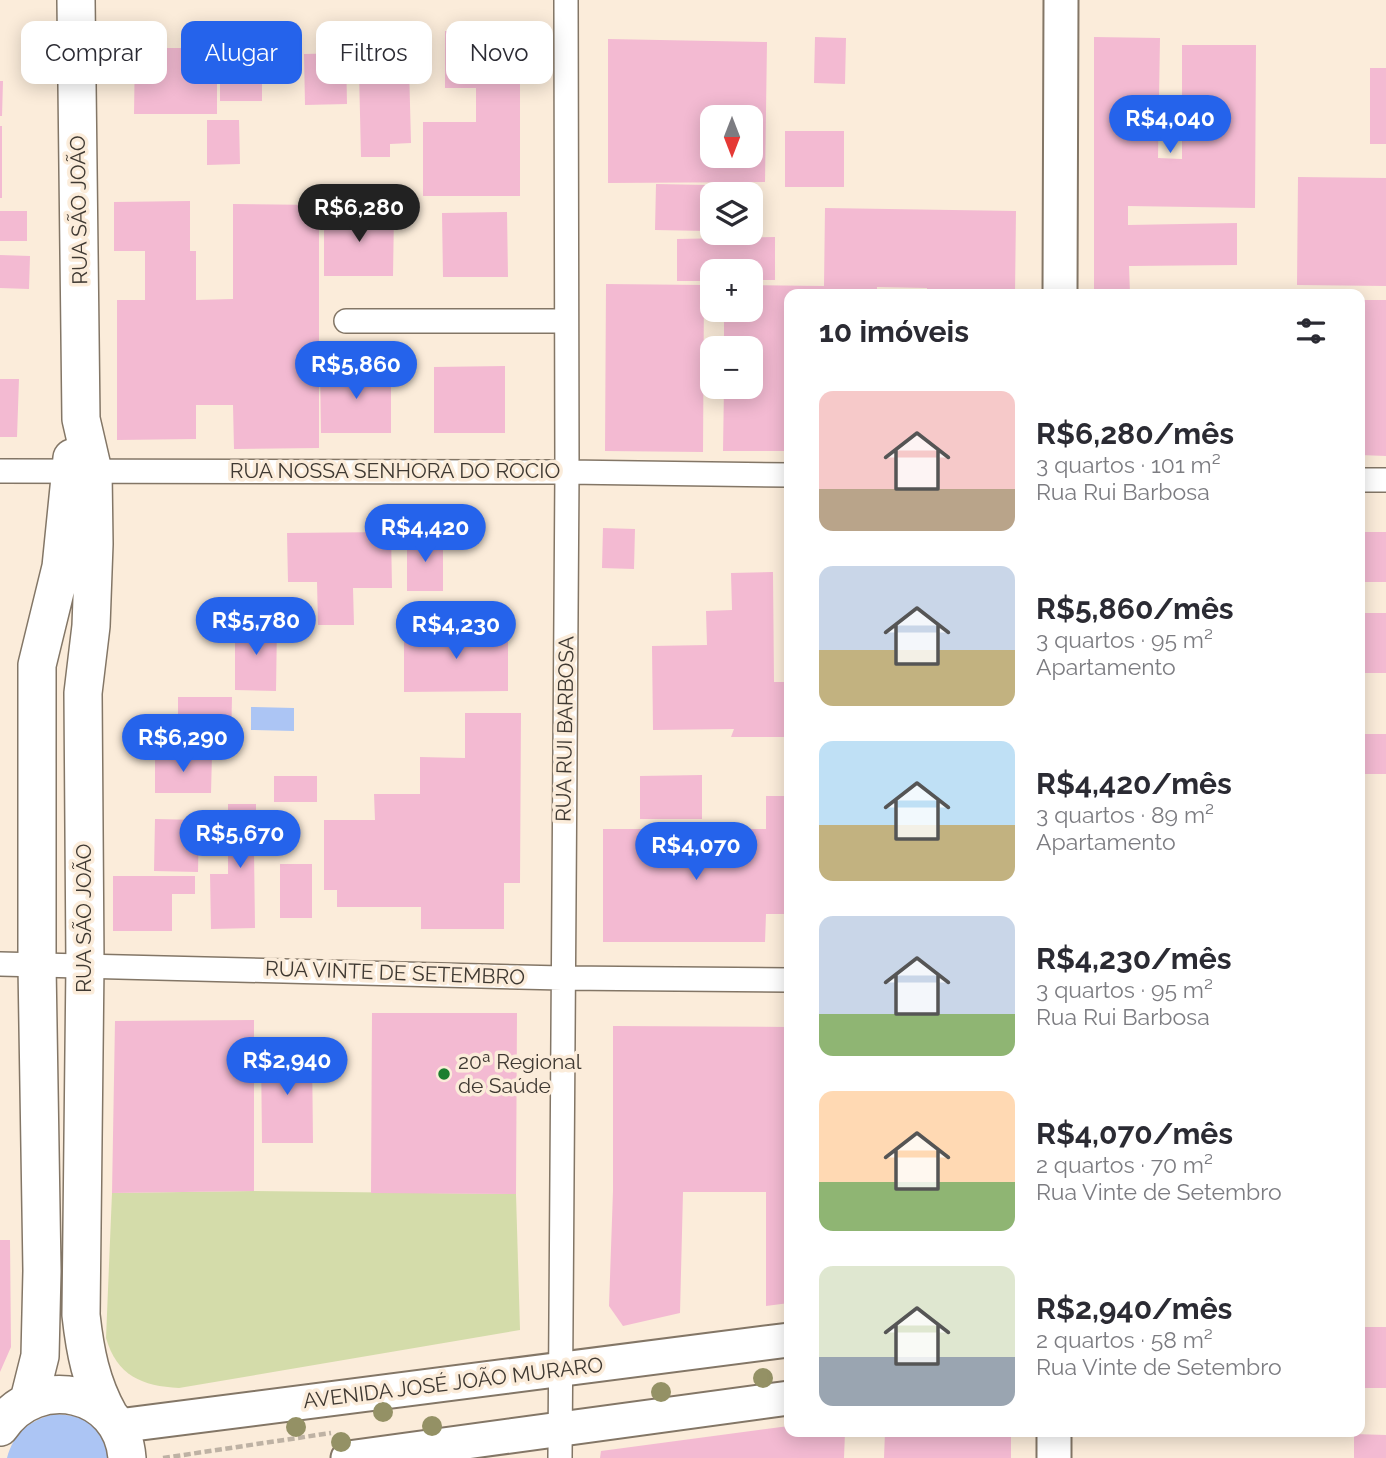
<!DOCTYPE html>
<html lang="pt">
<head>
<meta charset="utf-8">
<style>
  :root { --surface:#fff; --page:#f7f7f7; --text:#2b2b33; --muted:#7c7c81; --accent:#2563eb }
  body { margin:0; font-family:Raleway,sans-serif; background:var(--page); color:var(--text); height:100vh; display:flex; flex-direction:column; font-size:26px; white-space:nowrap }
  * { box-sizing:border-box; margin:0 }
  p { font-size:23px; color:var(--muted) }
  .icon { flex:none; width:38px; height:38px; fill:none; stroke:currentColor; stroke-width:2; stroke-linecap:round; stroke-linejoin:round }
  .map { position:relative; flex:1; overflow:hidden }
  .panel { position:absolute; left:784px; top:289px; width:581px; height:1148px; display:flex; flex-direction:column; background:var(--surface); border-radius:14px; box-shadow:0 4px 18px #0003 }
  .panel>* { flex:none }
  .guide { position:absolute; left:21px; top:21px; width:658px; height:63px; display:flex; gap:14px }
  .needle { width:46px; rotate:180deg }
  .controls { position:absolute; left:700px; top:105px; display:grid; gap:14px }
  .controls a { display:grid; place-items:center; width:63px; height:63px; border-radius:14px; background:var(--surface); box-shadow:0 4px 18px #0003; font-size:35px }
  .price { position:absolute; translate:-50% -60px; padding:0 16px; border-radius:24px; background:var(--accent); color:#fff; font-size:23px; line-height:46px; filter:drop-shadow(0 2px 4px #0008) }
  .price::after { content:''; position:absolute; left:50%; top:42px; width:21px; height:16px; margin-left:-10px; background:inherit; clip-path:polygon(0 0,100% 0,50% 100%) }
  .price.selected { background:#222; color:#fff }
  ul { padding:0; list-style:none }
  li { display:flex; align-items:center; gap:21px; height:175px; padding:0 35px }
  li span { display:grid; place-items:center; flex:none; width:196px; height:140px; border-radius:14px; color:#555 }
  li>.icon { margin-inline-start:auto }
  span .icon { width:84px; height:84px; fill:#fffc; stroke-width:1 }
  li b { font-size:30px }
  h2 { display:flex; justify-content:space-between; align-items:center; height:84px; padding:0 35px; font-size:30px }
  .pill { padding:0 24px; border-radius:14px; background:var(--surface); box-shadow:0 4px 18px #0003; font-size:24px; line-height:63px }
  .pill.selected { background:var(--accent); color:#fff }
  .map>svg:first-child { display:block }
  .green { fill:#d4dcaa }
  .water { fill:#acc5f4 }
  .building { fill:#f3bad2; fill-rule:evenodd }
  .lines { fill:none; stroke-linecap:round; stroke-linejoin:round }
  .street-casing { stroke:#837666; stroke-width:26 }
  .secondary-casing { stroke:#837666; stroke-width:37 }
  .primary-casing { stroke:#837666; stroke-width:40 }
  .path { stroke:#beb2a4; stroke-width:4.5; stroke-dasharray:7 3.5; stroke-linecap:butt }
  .street { stroke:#fff; stroke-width:23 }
  .secondary { stroke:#fff; stroke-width:33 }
  .primary { stroke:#fff; stroke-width:37 }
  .tree { fill:#949165 }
  .poi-dot { fill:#1c7e30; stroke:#fbecda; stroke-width:2.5 }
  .labels { text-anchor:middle; stroke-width:7; stroke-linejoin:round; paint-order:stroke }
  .street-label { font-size:21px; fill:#3f3932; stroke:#fbecda }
  .poi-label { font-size:21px; fill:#3f3932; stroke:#fbecda; text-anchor:start }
</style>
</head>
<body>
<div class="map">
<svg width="1386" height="1458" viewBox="0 0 1386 1458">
  <rect width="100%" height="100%" fill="#fbecda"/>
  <path class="green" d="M254,1191L516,1194L520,1330L179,1388C142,1386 117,1376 106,1338L112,1193Z"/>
  <path class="water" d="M251,707L294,708V731L251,730Z
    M55,1414C92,1416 98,1426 113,1458H7C14,1432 30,1420 55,1414Z"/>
  <path class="building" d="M408,27L411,143L390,144V157H361L358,29Z
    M445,31H520V196H423V122H476V88H445Z
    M815,37L846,38L845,84L814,83Z
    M1094,37L1160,38L1158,158L1182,159V45H1256L1255,208L1128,206V225L1237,223V265L1129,266L1130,294H1094Z
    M608,39L767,42L765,182L608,183ZM712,117H751V156H712Z
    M262,41V101H220V42Z
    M135,48H217V114H134Z
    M346,53L347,104L305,105L304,54Z
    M1370,68H1386V144H1370Z
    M0,81H3L2,116H0Z
    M207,120H239L240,164L207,165Z
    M0,126H2V198H0Z
    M785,131H844V187H785Z
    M1298,177L1386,178V286L1297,285Z
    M656,184L706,185L705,231L655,230Z
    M190,201V251H196V300L233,299V204L319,205V448L234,449L233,405H196V439L117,440V300H145V251H114V202Z
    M825,208L1016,211L1015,294H927V288L877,287V294H789V451H723L724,387H751V348H724V310H751V285L824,286Z
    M0,211H27V241H0Z
    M324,212L394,213L393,276H324Z
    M507,212L508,277H443L442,213Z
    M775,237V280H751V271H712V281H677V239Z
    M0,255L30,256L29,289L0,288Z
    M606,284L704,285L703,452L605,451Z
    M1360,300H1386V456L1360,455Z
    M505,366V433H434V367Z
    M320,370H391V433H321Z
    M0,379H19L17,437H0Z
    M603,528L635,529L634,569L602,568Z
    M391,532L392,588H353L354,625H318L317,582H288L287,533Z
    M1360,532H1386V582H1360Z
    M407,536H443V591H407Z
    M773,572L774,682H789V737H731L734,729L653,730L652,646L707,645L706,611L732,610L731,573Z
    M1361,613H1386V673H1360Z
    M235,624H277L276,691L235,690Z
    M508,630V691L404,692V631Z
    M178,697H232L231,744L178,743Z
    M465,713H521L520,883H504V929H421V907H337V890H324V820H375L374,794H420V757L465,758Z
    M1360,734H1386V774H1360Z
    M155,754L212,755L211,793H155Z
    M702,775V819H640V776Z
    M274,776H317V802H274Z
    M766,796H789V914H766L765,942H603V829H766Z
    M228,804H256V825H276L277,851H254L255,928L211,929L210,874H228Z
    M155,819L199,820L198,872L154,871Z
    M280,864H312V918H280Z
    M113,876H195V894H172V931H113Z
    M372,1013H517L516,1194L371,1193Z
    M254,1020V1191L112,1193L115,1021Z
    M613,1026L789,1027V1303L766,1306V1192H683L680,1313L623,1326L609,1306L613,1191Z
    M312,1051L313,1143H262L261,1052Z
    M0,1240H10L11,1347L0,1372Z
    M1360,1327H1386V1388H1360Z
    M789,1426V1432H845L844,1458H600L601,1451Z
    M885,1432H1011V1458H884Z
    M1354,1434L1386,1435V1458H1354Z"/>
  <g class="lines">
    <g class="street-casing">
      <path id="street" d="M346,321H566
        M0,471L567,472L789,475
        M1360,480H1386
        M0,964L562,978L789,980
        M560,1458L567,472L566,0"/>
    </g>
    <g class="secondary-casing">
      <path id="secondary" d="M1060,294L1061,0
        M118,1426L789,1340
        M348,1458L789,1398
        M1054,1458V1432"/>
    </g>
    <g class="primary-casing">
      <path id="primary" d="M76,0L81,419L93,471L94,544L91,626L83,693L85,964L81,1315C85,1351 91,1383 109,1415
        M29,1400L40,1356L42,1271L37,965V665L61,567L72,458
        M0,1427C37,1372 122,1390 127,1458"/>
    </g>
    <path class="path" d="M163,1458L331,1433"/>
    <use href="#street" class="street"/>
    <use href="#secondary" class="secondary"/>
    <use href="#primary" class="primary"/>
  </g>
  <g class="tree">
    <circle cx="763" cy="1378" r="10"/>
    <circle cx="661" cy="1392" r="10"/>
    <circle cx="383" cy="1412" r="10"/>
    <circle cx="432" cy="1426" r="10"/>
    <circle cx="296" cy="1427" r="10"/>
    <circle cx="341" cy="1442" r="10"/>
  </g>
  <circle class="poi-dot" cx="444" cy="1074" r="7"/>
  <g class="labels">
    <g class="street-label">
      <text transform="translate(79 210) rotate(-91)" y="7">RUA SÃO JOÃO</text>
      <text x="395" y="478">RUA NOSSA SENHORA DO ROCIO</text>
      <text transform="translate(565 729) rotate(-89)" y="7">RUA RUI BARBOSA</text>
      <text transform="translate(84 918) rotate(-90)" y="7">RUA SÃO JOÃO</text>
      <text transform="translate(395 973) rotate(2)" y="7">RUA VINTE DE SETEMBRO</text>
      <text transform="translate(453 1383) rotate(-7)" y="7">AVENIDA JOSÉ JOÃO MURARO</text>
    </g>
    <g class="poi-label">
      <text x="458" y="1069">20ª Regional<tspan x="458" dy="24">de Saúde</tspan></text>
    </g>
  </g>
</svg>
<div class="controls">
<a><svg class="needle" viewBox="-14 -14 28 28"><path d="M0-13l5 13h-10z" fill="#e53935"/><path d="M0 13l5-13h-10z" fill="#7c7c81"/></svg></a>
<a><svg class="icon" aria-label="layers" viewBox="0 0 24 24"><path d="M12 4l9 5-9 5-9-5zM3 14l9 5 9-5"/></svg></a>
<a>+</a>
<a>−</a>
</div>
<b class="price" style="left:1170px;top:155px">R$4,040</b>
<b class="price selected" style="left:359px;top:244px">R$6,280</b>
<b class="price" style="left:356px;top:401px">R$5,860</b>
<b class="price" style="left:425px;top:564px">R$4,420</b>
<b class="price" style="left:256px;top:657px">R$5,780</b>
<b class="price" style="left:456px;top:661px">R$4,230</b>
<b class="price" style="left:183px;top:774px">R$6,290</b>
<b class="price" style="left:240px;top:870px">R$5,670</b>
<b class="price" style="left:696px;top:882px">R$4,070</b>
<b class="price" style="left:287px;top:1097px">R$2,940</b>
<div class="guide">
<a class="pill">Comprar</a>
<a class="pill selected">Alugar</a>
<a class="pill">Filtros</a>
<a class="pill">Novo</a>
</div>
<section class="panel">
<h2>10 imóveis<svg class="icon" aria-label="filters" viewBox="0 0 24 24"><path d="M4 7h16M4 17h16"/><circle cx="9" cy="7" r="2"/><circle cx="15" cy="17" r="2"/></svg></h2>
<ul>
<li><span style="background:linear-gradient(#f6c9c9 70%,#b9a48a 0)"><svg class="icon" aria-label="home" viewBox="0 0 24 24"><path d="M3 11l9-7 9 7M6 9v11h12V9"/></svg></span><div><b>R$6,280/mês</b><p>3 quartos · 101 m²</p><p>Rua Rui Barbosa</p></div></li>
<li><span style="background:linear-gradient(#c9d6e8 60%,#c2b280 0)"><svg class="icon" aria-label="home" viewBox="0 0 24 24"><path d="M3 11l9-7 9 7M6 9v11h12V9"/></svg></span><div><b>R$5,860/mês</b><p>3 quartos · 95 m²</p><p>Apartamento</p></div></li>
<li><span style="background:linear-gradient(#bfe0f5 60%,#c2b280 0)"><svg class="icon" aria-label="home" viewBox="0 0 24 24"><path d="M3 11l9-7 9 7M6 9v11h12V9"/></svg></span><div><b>R$4,420/mês</b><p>3 quartos · 89 m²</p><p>Apartamento</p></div></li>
<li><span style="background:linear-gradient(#c9d6e8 70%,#8fb573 0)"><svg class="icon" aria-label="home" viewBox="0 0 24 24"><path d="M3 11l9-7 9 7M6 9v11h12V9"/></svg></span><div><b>R$4,230/mês</b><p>3 quartos · 95 m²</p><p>Rua Rui Barbosa</p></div></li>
<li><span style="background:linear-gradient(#ffd9b3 65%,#8fb573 0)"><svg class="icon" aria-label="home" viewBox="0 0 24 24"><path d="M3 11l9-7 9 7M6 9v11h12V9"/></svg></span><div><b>R$4,070/mês</b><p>2 quartos · 70 m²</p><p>Rua Vinte de Setembro</p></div></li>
<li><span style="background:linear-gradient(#dfe7d0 65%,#9aa5b1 0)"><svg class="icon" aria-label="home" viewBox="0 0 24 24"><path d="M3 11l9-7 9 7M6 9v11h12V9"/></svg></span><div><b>R$2,940/mês</b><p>2 quartos · 58 m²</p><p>Rua Vinte de Setembro</p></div></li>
</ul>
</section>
</div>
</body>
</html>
